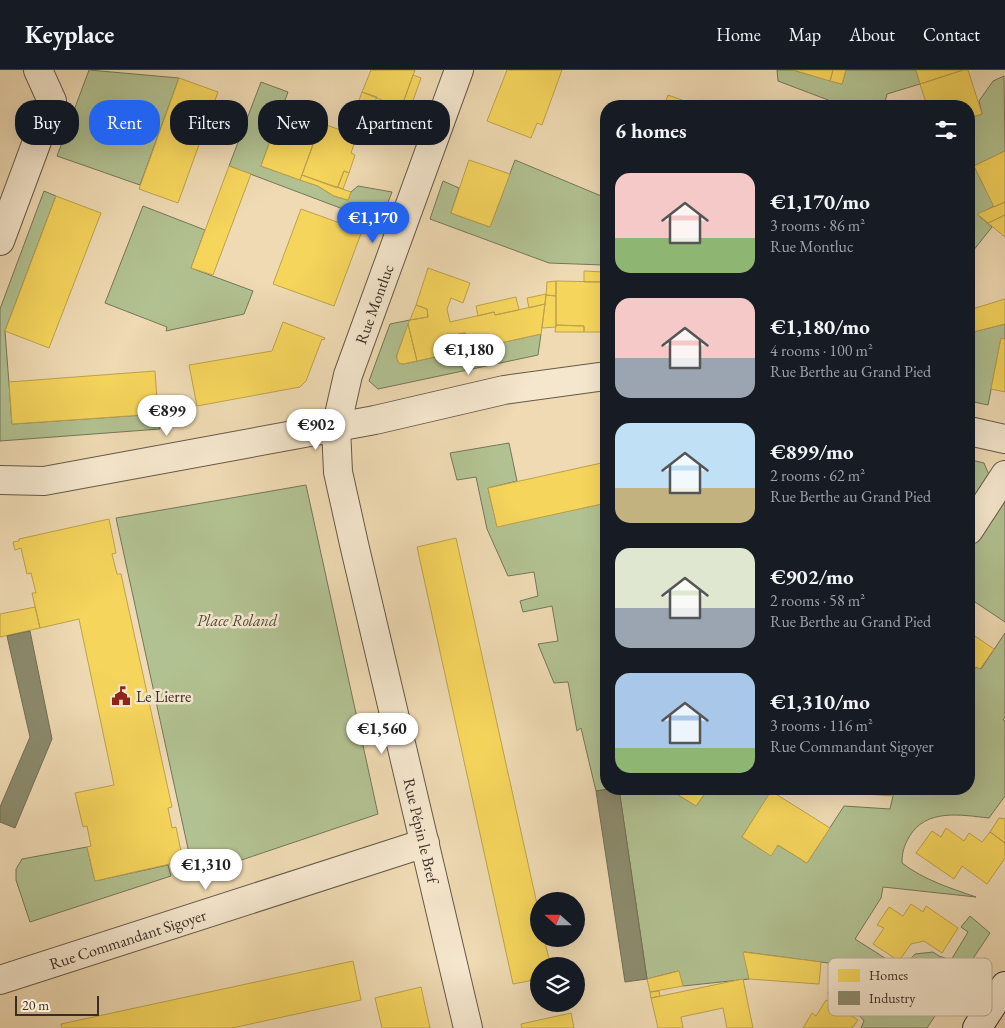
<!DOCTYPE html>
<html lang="en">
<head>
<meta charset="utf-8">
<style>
  :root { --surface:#171b24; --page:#20242c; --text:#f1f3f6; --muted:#9ea1a6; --line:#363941; --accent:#2563eb }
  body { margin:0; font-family:"EB Garamond",serif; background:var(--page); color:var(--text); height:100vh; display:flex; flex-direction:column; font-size:19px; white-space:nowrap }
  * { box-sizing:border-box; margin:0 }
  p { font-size:16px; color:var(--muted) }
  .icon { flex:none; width:28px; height:28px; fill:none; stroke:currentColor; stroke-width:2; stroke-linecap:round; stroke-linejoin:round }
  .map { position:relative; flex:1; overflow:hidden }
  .drawer { position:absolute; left:600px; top:30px; width:375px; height:695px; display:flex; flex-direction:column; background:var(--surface); border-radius:20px; box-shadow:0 5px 20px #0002 }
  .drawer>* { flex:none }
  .guide { position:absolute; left:15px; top:30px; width:475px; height:45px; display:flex; gap:10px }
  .needle { width:32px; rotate:291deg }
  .tools { position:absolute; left:530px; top:822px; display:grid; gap:10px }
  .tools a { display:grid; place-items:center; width:55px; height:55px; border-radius:50%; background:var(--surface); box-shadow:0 5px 20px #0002; font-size:25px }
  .scale { position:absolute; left:15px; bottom:12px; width:84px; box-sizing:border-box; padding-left:5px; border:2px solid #382c26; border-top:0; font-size:14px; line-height:18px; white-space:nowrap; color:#382c26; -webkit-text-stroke:4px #f5e7ce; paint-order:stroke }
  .price { position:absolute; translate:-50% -42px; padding:0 11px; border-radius:18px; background:#fff; color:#222; font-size:16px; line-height:32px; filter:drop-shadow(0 1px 2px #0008) }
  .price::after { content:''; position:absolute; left:50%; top:30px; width:15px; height:11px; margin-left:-8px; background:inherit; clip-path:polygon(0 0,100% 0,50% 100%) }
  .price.selected { background:var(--accent); color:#fff }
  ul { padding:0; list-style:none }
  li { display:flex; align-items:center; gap:15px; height:125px; padding:0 15px }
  li span { display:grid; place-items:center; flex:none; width:140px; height:100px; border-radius:15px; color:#555 }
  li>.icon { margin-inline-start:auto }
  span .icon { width:60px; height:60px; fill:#fffc; stroke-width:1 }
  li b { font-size:21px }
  h2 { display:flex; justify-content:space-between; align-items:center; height:60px; padding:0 15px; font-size:21px }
  .pill { padding:0 18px; border-radius:20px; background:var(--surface); box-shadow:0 5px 20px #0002; font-size:18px; line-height:45px }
  .pill.selected { background:var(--accent); color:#fff }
  header { display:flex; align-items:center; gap:30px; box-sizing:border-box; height:70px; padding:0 25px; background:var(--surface); border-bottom:1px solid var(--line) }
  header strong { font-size:24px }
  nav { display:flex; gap:28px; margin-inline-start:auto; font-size:18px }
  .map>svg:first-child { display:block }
  .green { fill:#b2c191; stroke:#75765c }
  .homes { fill:#f6d55c; stroke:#bda24c }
  .industry { fill:#8c8c6e; stroke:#736f58 }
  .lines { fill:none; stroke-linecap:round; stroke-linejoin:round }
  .street-casing { stroke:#665849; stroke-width:30 }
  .secondary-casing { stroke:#382c26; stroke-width:30 }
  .street { stroke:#f5e7ce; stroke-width:28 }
  .secondary { stroke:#f5e7ce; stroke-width:28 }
  .labels { text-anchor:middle; stroke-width:5; stroke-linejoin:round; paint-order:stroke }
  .street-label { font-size:16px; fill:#382c26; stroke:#f5e7ce }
  .park-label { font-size:16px; font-style:italic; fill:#504a3b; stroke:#f5e7ce }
  .poi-label { font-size:16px; fill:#382c26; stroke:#f5e7ce; text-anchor:start }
  .key { fill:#f5e7ce; stroke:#bcaf9c; stroke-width:1 }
  .key-label { font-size:14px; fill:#382c26 }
</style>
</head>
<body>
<header>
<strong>Keyplace</strong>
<nav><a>Home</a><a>Map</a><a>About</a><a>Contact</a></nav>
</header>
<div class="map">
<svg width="1005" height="958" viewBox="0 0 1005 958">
  <rect width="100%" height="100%" fill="#efdab3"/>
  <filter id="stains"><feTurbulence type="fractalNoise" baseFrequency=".004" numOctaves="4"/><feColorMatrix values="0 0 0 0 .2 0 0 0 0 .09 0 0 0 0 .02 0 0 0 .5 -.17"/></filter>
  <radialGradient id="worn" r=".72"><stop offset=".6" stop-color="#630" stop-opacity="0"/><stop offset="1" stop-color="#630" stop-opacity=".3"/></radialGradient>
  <path class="green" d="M89,0L179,8L140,115L57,86Z
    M777,0H793L842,14L846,0H916L920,14L887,24L884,36H844L778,11Z
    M1004,6L1005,81L974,96L994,136L978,145L992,157L969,186V48L982,44L979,31L993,11Z
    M261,12L288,22L261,96L318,116L334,126L348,130L351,122L358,116L392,122L380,153L229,96Z
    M515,90L606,128L603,195L549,193L430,149L443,111L459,118L451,143L490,157Z
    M44,121L56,126L5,261L12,354L158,344L160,359L0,371V239Z
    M143,136L205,160L191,198L253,221L244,244L166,261L167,257L105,233Z
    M410,250L397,285C397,291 398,293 403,294L541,264L538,285L378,319L369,311L390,254Z
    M1005,254V269H1001L988,335L969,331V263Z
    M509,373L517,411L488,418L497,456L606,433V719H609L596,721L581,658L577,661L568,612L554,613L538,574L558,571L552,536L523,542L520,531L538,526L534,502L508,506L487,459L476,407L457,410L450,383Z
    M971,390L984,393L989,405L969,436V393Z
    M306,415L378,744L194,806L116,448Z
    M1005,419V552L969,528V475Z
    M1005,563V647L1003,650L1005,651V726L989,748C961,745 926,738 909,767C904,776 902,782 902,793C924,810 950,818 976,827L883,817L881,828L855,869L899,897L905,895L915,884L933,882L939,886L951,890L968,862L961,857L970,846L990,863L927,958H861L864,951L860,946L828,924L836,894L744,882L749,909L683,916L678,901L647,909L619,719H669L696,736L708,719H773L742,767L770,785L778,775L807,793L844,736L890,739L893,726L898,719H969V607L976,597L981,599Z
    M87,777L95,811L168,795L171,806L30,852L16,810V799L22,789Z"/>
  <path class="homes" d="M371,0H415L401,38L362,22Z
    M507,0H562L542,55L537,53L531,68L487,51Z
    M793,0H833L830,11Z
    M833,0H846L842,14L830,11Z
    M916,0H963L920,14Z
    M963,0H968L982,44L969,48V36H927L920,14Z
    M413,5L421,8L410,39L402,36Z
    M179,8L218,22L178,133L139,119Z
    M362,22L377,27L372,38L358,33Z
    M668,25L699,36H664Z
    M281,39L321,53L316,66L277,52Z
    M277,52L316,66L300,110L261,96Z
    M321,53L357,66L351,83L355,85L349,103L344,101L337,118L302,105Z
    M1005,81V132L994,137L974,96Z
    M469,90L510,104L490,157L451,143Z
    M229,96L251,104L213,205L191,198Z
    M344,101L349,103L343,119L338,117Z
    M302,105L351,122L348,130L334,126L318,116L300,110Z
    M56,126L101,143L49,278L5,261Z
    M1005,132V145L988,153L977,144Z
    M301,139L362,161L334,236L273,214Z
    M1005,145V167L988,153Z
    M428,198L470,213L463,233L451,228L447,239L450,252L494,242L495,245L545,234L541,264L469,280L465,263L454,265L457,282L417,291L408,254L410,250L428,247L427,239L416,235Z
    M584,201L604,202L605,212H584Z
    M556,211V226L546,225L547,212Z
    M556,211L605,212L604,262H584V256L556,255Z
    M546,224L545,234L529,238L527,228Z
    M546,225L556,226V257L542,258Z
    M516,227L519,240L495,245L494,242L478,246L476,236Z
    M1005,229V254L969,263V240Z
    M416,235L427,239L428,247L410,250Z
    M283,252L325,268L324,270L322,269L306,311L300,317L197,336L189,295L272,281Z
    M408,254L417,291L403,294L399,293L397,289V285Z
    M556,255L584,256V262H555Z
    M465,263L469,280L457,282L454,265Z
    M1001,268L1005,269V322L991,319Z
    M155,301L158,344L12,354L9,312Z
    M606,392V433L497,457L488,418Z
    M109,449L116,483L112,484L117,504H121L172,737L168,738L172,758L176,757L183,791L95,811L87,777L91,776L87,756L83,757L75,723L114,715L79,549L40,558L32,523H36L31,503L27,504L21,478L15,480L13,472L19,471V469Z
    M456,468L539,843V869H544L551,896H539V909L513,914L417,477Z
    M35,537L40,558L0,567V544Z
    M969,562L994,579L980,599L976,597L969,607Z
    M669,719H708L696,736Z
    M855,719H898L893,726L864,724Z
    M771,721L830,758L807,793L778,775L771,786L742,767Z
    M999,748L1005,749V773L990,762Z
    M946,758L964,771L969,763L982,772L990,762L1005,773V788L987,814L962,796L954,809L916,783L932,761L941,767Z
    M911,834L923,842L926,836L958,858L942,883L924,871L911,874L899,891L873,874L884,858L877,855L889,837L903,846Z
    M743,882L821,892L819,914L749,909Z
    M353,891L361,930L232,958H62L61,954Z
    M679,901L683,916L650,922L647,909Z
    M743,909L753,958H727L723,938L681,947L683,958H658L651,928Z
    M421,917L430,958H382L375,928Z
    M659,921L660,926L651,928L650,922Z
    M826,930L858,950L852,958H803L812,943L816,946Z
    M571,943L574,958H522L521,954Z"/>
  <path class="industry" d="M30,561L52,669L15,758L0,752V737L30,667L7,566Z
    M609,719H619L647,909L625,912L596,721Z"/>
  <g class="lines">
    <g class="street-casing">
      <g id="street">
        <path id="s1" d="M459,0L348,305L336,358L338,402L354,474L468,958"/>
        <path d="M0,171L52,31L38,0"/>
        <path d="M969,361L1005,369"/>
        <path d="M0,410L44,411L375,350L504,320L606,306"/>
        <path d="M969,460L1005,405"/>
        <path id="s2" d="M0,910L425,773"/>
      </g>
    </g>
    <g class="secondary-casing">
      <path id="secondary" d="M977,958L1005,916"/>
    </g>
    <use href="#street" class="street"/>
    <use href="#secondary" class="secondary"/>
  </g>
  <defs>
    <g id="civic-bare" transform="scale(1.5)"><path d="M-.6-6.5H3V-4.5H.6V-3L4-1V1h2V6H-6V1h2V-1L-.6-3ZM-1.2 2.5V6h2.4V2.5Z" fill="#8f2418" stroke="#f5e7ce" stroke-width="2.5" paint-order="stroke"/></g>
  </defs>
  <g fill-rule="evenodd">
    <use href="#civic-bare" x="121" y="626"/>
  </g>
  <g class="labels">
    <g class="street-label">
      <text transform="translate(374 234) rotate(-70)" y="6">Rue Montluc</text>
      <text dy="6" stroke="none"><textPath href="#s1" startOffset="791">Rue Pépin le Bref</textPath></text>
      <text dy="6" stroke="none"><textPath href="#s2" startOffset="134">Rue Commandant Sigoyer</textPath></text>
    </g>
    <g class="park-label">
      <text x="237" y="556">Place Roland</text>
    </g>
    <g class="poi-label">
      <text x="136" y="632">Le Lierre</text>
    </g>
  </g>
  <rect x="828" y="888" width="164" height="58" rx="8" class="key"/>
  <rect x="838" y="899" width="22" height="13" fill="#f6d55c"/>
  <rect x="838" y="921" width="22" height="14" fill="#8c8c6e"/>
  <g class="key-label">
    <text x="869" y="910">Homes</text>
    <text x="869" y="933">Industry</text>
  </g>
  <rect width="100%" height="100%" filter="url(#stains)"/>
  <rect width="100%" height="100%" fill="url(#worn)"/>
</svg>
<div class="tools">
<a><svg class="needle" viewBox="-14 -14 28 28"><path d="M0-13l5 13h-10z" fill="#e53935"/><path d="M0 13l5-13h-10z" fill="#9ea1a6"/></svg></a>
<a><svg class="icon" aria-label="layers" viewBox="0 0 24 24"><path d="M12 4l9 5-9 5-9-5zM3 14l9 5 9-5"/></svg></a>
</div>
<div class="scale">20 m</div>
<b class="price selected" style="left:373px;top:174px">€1,170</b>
<b class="price" style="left:469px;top:306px">€1,180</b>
<b class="price" style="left:167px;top:367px">€899</b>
<b class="price" style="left:316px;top:381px">€902</b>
<b class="price" style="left:382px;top:685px">€1,560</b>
<b class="price" style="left:206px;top:821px">€1,310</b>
<div class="guide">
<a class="pill">Buy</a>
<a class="pill selected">Rent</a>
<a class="pill">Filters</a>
<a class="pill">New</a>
<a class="pill">Apartment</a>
</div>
<section class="drawer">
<h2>6 homes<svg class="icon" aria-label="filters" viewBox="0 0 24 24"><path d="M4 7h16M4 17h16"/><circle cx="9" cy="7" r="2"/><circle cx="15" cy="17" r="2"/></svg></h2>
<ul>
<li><span style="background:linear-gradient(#f6c9c9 65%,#8fb573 0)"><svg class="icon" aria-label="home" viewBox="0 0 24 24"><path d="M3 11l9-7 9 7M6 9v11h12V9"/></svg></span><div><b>€1,170/mo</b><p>3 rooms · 86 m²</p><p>Rue Montluc</p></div></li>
<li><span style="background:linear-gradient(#f6c9c9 60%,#9aa5b1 0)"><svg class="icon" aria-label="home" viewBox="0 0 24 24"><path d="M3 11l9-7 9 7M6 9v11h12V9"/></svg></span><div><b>€1,180/mo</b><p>4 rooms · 100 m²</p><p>Rue Berthe au Grand Pied</p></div></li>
<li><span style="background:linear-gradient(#bfe0f5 65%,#c2b280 0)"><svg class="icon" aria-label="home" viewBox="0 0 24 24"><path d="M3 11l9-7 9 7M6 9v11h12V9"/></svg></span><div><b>€899/mo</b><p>2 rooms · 62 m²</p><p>Rue Berthe au Grand Pied</p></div></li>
<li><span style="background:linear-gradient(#dfe7d0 60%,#9aa5b1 0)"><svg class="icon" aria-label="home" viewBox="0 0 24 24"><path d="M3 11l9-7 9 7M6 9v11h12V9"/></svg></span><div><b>€902/mo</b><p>2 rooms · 58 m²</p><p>Rue Berthe au Grand Pied</p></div></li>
<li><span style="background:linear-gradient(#a9c7e8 75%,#8fb573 0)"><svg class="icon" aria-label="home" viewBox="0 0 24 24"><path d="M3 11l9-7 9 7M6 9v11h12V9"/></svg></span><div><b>€1,310/mo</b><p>3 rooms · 116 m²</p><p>Rue Commandant Sigoyer</p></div></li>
</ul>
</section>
</div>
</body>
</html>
